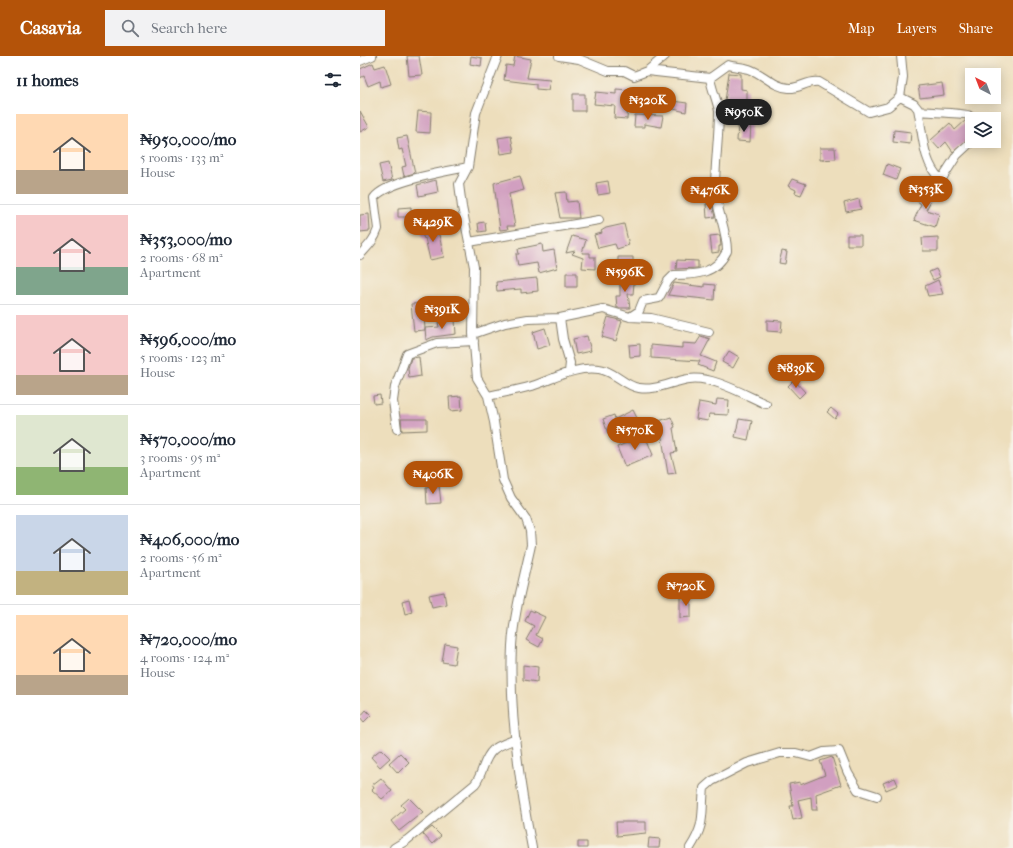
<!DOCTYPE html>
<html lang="en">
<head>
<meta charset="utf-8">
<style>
  :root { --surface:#fff; --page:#f2f2f3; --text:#1f2937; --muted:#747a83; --line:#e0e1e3; --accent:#b45309 }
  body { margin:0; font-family:"IM FELL French Canon",serif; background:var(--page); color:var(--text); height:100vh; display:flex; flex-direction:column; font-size:15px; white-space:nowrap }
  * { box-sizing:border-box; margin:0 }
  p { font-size:13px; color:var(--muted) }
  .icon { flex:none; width:22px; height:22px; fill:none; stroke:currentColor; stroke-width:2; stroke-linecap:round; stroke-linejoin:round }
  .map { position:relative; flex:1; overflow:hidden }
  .drawer { display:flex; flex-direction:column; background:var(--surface); width:360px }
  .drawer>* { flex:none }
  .needle { width:26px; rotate:318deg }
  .controls { position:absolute; left:605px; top:12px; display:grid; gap:8px }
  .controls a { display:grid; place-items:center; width:36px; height:36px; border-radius:0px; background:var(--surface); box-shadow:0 2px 10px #0003; font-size:20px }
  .price { position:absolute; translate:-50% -34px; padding:0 9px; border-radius:14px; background:var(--accent); color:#fff; font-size:13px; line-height:26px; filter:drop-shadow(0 1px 2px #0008) }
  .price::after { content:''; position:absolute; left:50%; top:24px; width:12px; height:9px; margin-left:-6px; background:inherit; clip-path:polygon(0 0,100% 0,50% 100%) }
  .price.current { background:#222; color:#fff }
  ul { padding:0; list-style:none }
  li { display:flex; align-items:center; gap:12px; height:100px; padding:0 16px }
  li+li { border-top:1px solid var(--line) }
  li span { display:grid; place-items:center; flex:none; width:112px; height:80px; border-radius:0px; color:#555 }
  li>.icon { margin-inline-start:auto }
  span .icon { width:48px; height:48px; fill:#fffc; stroke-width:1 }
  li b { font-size:17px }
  h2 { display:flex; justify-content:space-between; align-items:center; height:48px; padding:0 16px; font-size:17px }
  header { display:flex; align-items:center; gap:24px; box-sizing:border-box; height:56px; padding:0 20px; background:var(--accent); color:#fff }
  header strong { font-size:19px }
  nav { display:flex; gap:22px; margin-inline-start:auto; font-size:14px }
  .search { width:280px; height:36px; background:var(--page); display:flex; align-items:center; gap:10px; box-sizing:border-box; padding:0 14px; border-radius:0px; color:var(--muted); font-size:15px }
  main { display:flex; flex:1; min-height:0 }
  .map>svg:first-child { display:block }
  .building { fill:#d19fc0 }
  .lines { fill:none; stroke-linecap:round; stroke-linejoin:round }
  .minor-casing { stroke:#847d6c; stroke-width:10 }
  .minor { stroke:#fff; stroke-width:8 }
</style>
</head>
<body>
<header>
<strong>Casavia</strong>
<div class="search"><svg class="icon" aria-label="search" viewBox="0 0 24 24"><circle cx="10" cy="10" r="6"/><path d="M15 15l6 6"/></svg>Search here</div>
<nav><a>Map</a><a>Layers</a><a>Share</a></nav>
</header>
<main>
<section class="drawer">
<h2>11 homes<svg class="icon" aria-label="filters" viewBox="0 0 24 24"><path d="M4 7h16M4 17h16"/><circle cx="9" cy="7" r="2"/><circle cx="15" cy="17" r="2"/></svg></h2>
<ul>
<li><span style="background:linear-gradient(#ffd9b3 70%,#b9a48a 0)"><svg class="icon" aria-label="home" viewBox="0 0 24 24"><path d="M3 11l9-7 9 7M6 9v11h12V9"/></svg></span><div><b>₦950,000/mo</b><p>5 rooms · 133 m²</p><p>House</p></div></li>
<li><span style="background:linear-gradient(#f6c9c9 65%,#7fa58c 0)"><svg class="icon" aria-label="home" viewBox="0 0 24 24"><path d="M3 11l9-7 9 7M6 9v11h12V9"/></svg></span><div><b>₦353,000/mo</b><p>2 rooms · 68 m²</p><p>Apartment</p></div></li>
<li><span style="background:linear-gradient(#f6c9c9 75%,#b9a48a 0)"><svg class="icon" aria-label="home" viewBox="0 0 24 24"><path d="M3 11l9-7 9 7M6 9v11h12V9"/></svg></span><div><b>₦596,000/mo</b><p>5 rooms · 123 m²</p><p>House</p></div></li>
<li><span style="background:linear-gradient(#dfe7d0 65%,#8fb573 0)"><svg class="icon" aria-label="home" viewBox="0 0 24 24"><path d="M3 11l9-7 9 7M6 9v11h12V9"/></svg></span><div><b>₦570,000/mo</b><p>3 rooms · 95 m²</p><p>Apartment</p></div></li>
<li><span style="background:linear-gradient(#c9d6e8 70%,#c2b280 0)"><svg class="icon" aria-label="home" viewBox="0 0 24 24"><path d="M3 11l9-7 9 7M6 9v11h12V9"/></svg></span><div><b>₦406,000/mo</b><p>2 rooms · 56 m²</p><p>Apartment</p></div></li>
<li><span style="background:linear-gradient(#ffd9b3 75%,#b9a48a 0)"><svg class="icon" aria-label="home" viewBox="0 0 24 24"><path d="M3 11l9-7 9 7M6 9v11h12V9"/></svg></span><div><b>₦720,000/mo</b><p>4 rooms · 124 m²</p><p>House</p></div></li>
</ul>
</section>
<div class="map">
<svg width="653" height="792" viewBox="0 0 653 792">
  <rect width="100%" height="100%" fill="#f7f3e8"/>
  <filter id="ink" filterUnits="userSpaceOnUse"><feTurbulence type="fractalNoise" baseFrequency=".025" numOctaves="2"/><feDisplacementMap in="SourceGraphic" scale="8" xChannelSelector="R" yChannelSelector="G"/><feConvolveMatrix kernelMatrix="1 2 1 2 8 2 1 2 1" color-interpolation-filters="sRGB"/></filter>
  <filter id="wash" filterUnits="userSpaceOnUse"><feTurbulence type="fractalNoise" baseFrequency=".012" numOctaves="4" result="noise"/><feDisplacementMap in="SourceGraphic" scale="16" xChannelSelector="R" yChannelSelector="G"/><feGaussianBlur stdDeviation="0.9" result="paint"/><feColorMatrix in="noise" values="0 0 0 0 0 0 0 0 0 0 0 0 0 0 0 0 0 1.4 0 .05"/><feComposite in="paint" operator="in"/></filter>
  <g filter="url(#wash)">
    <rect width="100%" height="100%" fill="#eddebc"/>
    <g id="blocks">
      <path class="building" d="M47,0H59L62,19L49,20Z
        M111,0L122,2L121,10L110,8Z
        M155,0L171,3L167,22L190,24L188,34L176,33V28L144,24L146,9L153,10Z
        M13,7L15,12L25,9L31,28L21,31L20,25L8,30L4,20L0,22V13Z
        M369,17L381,18V33L387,34V46L365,45Z
        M582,27L584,39L560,42L558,30Z
        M256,33L269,34L267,63L254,62L255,50L234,48L236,36L256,38Z
        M297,34L307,39L305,44L327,47L326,56L289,47L292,35L296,36Z
        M213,38H225V55H213Z
        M0,55L9,71L0,76Z
        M58,55L71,56L70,77L56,76Z
        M275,59L303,60L301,71L284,68V71H274Z
        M606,64L612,71V80L593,96L586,86L579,93L571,84L590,67L595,74Z
        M378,68H391L390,86L377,85Z
        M534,74L551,76L550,88L533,86Z
        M47,80L55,117L44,120L42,111L46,110L42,93L39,94L37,82Z
        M151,80L154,96L141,98L138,82Z
        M460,92H475L476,103L460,104Z
        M28,107L32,124L23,126L19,109Z
        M527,108L540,113L536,124L523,119Z
        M160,120L164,134L149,138L155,170H147L148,173L140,174L134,127Z
        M432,123L446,128L441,139L435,137L436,134L428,130Z
        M76,124L78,136L59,140L57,129Z
        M248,125L250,137L238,139L236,127Z
        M563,133L574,139L566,154L579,158L575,171L554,164L561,148L557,145Z
        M206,136L207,146L217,145L219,162H200L195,137Z
        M499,143L501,153L486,156L484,147Z
        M346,148H352L355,161L347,162Z
        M51,151V161H38V152Z
        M9,158L10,175L0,176V159Z
        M125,166L126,175L119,176L118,167Z
        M264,168L269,189L257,193L255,188L238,192L234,179L242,177L241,175L246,172Z
        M77,170L84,201L70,204L65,182L64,183L61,175Z
        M360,179L361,190H359V196L352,197L350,180Z
        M487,179H501V189H487Z
        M212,180L226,184L222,197H230V201H235V213L222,212L223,202L212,198L215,195L206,197Z
        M578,181V195H563L562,182Z
        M182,188L183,196L194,194L197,212L179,217L177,207L158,210L156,198H159L158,193Z
        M422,195L427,196L425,208L419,207Z
        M258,201H273V210H258Z
        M317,204L338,205V212L316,213Z
        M576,213L580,221L573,224L569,216Z
        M206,217H217V231H206Z
        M177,222L178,235L161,237V233L137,235L136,226Z
        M260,223H272L274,227L273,238H268L270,252H257L256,240H260Z
        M578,224L583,238L568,240L565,230Z
        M314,227L344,231V228L355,229L354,244L308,239Z
        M66,244H72V257H64L65,274L54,275L51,248L66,247Z
        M248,261L262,265L256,285L242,281Z
        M95,264L96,278L73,281L66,284L65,272L79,271L78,266Z
        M407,264L422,265L421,276L407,275Z
        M185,272L190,289L177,293L173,276Z
        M227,280L231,295L216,298L213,283Z
        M341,280L350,283L341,300L356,306L353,315L338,309L340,305L291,302V289L322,292V287L336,288Z
        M280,288V300L270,301L269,289Z
        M369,295L379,301L373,312L362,306Z
        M59,301L61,320L49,322L48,312L51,302Z
        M434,324L445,336L439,342L428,330Z
        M20,339L21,347L14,348L13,340Z
        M101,340L102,354L90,355L89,341Z
        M357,343L369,344L368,359L349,358L348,365L336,363L339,346L356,349Z
        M471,352L478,358L475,363L467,356Z
        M273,354L278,364L248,378L243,363L254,359L255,363Z
        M311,361L315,371L313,372L317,396L311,397L316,417L308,418L301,376L294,379L290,368Z
        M41,363H67V374L42,375Z
        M379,363L392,365L388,384L375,381Z
        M285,379L293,399L265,411L257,391Z
        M79,429L81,447L67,448L66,432Z
        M84,536L86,548L72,551L69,539Z
        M331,540V561L320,562V541Z
        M49,543L52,556L45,558L42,545Z
        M170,554L185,561L176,579L183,583L179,591L166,584L174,570L165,565Z
        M85,588L97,590L94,608L82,606Z
        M163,609L178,611L177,626L163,624Z
        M6,654L11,659L4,666L0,661Z
        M21,693L30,702L20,711L11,701Z
        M40,697L49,706L38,717L29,707Z
        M472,701L481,729L456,738L457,754H452L451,741L438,744L442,762L433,764L430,750H433L429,728L440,726V729L465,719L460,705Z
        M21,722L32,735L22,743L12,734L14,732L12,729Z
        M535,722L538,729L526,734L523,727Z
        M49,742L63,756L39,775L31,765L45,753L41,749Z
        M256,766H286V777L257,780Z
        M72,771L81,780L72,788L63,778Z
        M289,782L300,783L299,792H288Z
        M218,786H227V792H218Z"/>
    </g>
  </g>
  <g filter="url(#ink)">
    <use href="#blocks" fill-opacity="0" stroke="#847d6c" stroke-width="1"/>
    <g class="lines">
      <g class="minor-casing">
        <path id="minor" d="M138,0L116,57L108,111L99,128L102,151L114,211L113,278L117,322L128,340L134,366L143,424L151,442L166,463L170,475L171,489C164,522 154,556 152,590C149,652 160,731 172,792
          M199,0L219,3L248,15H264L274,20L287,15L350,22L368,9C375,11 383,11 389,13C404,18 413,31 429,32C439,33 448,24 459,26L509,56L528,51L540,41L543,21L541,0
          M0,5L12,0
          M287,15L305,0
          M540,41L554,48L558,53C563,77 562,106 581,124L597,99L612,85
          M559,55C566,56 605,57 608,59C610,60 611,62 612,64
          M109,186L239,164
          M0,199C8,190 14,185 18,173L14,142C26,125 87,115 108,111
          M270,261L279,255L283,245L299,242L308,225L314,219C336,219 356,218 367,195C367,173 356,154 355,132C355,107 359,81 359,55C357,44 352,34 350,22
          M200,262L203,283L210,307L209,316
          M113,278L145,267L168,263L200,262L243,253L270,261L291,262L349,276
          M128,340C142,337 157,334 172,330C194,323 214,310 239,313C255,315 264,330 279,332C296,335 313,325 329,323C351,319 385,339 406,348
          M37,373L33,345L35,331L47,298L77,287L114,285
          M34,792L47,784L115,728C123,718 123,703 133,694C138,689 149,686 156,683
          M330,792C346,767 341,759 344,732L352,725L387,707L420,697H436L451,701L464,696L479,695L488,717L498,734L517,740"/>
      </g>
      <use href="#minor" class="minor"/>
    </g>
  </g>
</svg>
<div class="controls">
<a><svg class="needle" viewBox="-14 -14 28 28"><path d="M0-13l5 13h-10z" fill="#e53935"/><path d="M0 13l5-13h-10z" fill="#747a83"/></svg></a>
<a><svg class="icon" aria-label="layers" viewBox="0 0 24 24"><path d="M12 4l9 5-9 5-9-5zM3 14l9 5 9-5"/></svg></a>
</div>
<b class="price" style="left:288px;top:65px">₦320K</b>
<b class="price current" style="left:384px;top:77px">₦950K</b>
<b class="price" style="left:566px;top:154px">₦353K</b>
<b class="price" style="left:350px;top:155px">₦476K</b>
<b class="price" style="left:73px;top:187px">₦429K</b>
<b class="price" style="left:265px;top:237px">₦596K</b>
<b class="price" style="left:82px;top:274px">₦391K</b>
<b class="price" style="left:436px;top:333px">₦839K</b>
<b class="price" style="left:275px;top:395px">₦570K</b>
<b class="price" style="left:73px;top:439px">₦406K</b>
<b class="price" style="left:326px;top:551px">₦720K</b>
</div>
</main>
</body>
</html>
